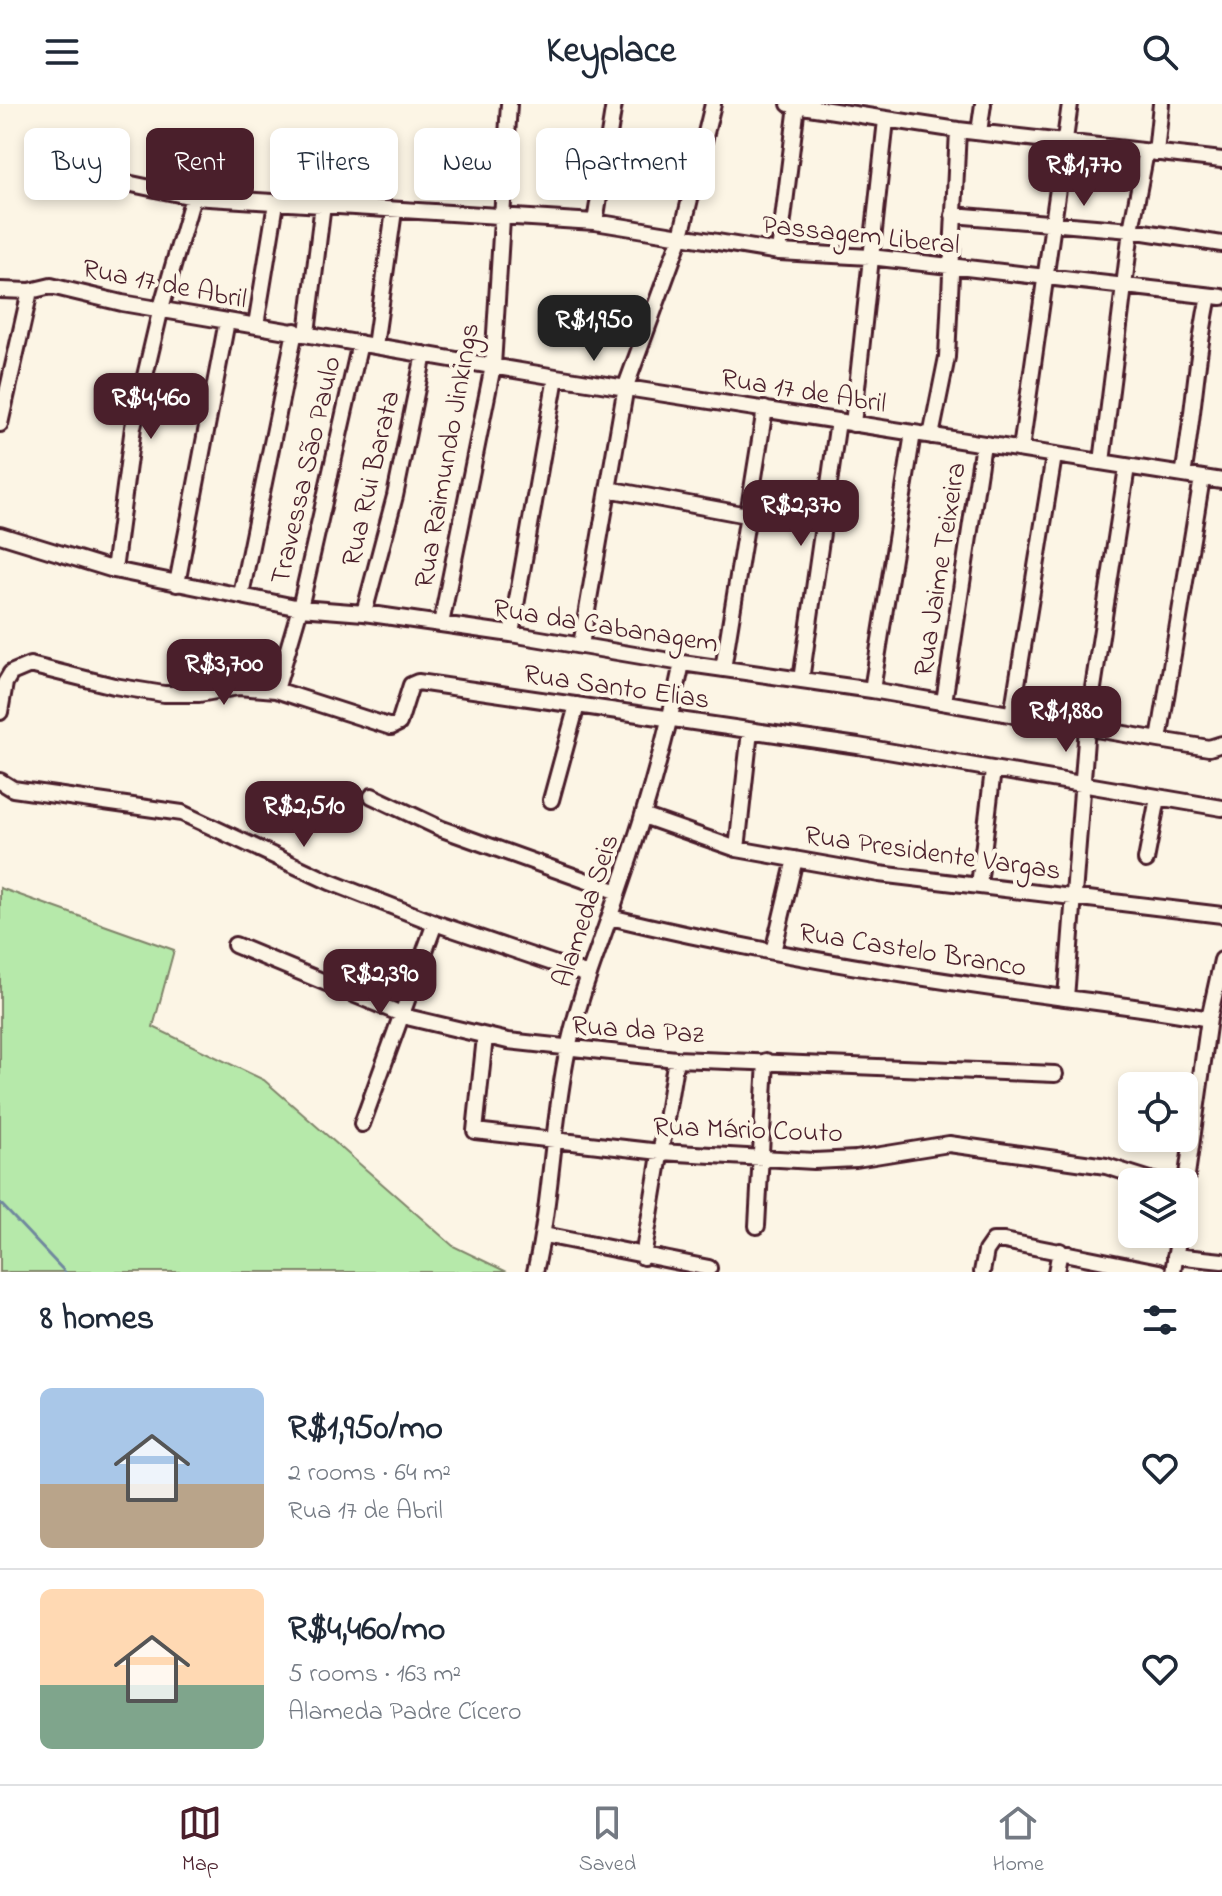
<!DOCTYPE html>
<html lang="en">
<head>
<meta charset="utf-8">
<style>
  :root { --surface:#fff; --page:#f2f2f3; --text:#1f2937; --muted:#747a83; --line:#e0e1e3; --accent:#4a1f2b }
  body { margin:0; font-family:"Indie Flower",sans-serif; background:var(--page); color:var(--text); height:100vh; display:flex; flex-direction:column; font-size:30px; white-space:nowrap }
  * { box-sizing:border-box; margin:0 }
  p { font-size:26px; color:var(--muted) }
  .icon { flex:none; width:44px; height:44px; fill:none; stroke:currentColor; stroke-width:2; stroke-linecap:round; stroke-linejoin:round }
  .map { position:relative; height:1168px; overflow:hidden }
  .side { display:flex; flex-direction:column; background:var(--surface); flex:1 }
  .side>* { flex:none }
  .top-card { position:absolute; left:24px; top:24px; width:800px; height:72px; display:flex; gap:16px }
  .fabs { position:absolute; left:1118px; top:968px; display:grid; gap:16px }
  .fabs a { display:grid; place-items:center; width:80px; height:80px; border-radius:12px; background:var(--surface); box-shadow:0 4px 12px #0003; font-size:40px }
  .price { position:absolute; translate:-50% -68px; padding:0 18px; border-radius:16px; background:var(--accent); color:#fff; font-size:26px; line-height:52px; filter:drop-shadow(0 2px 4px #0008) }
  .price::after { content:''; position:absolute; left:50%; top:48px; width:24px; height:18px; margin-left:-12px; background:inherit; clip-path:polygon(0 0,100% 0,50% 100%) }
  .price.current { background:#222; color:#fff }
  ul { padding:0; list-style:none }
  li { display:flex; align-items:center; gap:24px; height:200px; padding:0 40px }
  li+li { border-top:2px solid var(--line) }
  li span { display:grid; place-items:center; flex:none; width:224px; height:160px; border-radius:12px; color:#555 }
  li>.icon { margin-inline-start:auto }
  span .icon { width:96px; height:96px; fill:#fffc; stroke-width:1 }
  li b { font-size:34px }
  h2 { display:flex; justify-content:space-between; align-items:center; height:96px; padding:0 40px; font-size:34px }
  .tag { padding:0 28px; border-radius:12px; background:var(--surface); box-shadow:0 4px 12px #0003; font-size:28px; line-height:72px }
  .tag.current { background:var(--accent); color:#fff }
  header { display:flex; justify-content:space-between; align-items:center; height:104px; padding:0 40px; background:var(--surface); font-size:36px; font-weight:700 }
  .menu { display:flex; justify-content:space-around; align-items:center; height:112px; border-top:2px solid var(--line); background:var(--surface); font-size:22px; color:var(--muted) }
  .menu a { display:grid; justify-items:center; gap:4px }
  .menu .current { color:var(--accent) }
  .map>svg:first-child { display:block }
  .green { fill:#b6e9aa; stroke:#80846a; stroke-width:2 }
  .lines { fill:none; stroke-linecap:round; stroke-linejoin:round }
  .stream { stroke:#70889e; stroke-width:3 }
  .minor-casing { stroke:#4a1f2b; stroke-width:20 }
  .minor { stroke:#fcf5e5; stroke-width:14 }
  .labels { text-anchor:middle; stroke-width:8; stroke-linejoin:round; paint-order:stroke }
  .street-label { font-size:28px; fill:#4a1f2b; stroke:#fcf5e5 }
</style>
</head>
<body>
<header><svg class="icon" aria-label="menu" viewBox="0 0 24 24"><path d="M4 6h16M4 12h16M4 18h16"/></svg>Keyplace<svg class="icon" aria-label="search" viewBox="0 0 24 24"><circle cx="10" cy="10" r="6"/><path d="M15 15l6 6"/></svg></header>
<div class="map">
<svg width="1222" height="1168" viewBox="0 0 1222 1168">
  <rect width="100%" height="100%" fill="#fcf5e5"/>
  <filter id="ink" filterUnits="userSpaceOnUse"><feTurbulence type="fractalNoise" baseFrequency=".0125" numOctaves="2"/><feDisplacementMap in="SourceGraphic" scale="16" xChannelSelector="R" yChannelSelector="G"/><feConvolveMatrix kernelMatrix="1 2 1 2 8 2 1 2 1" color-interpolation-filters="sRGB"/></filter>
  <g filter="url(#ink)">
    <path class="green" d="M0,784L174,846L153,923L264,976L453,1142L507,1168H0Z"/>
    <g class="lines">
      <path class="stream" d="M0,1099L65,1168"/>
      <g class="minor-casing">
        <path id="minor" d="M789,0L958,26L1222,56
          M979,28L983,0
          M1156,49L1161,0
          M113,76L193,93L595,118L779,148L870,153L1222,193
          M953,111L1131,126L1222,140
          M595,118L614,0
          M779,148L797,1
          M0,186L30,187L51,182L122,199L556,273L1222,377
          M256,221L276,99
          M307,229L323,100
          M375,242L394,107
          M0,320L30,187
          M853,320L886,16
          M931,332L947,253L958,26
          M1021,345L1070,0
          M1102,358L1131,126L1146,48
          M1183,371C1194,311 1196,251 1209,192
          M608,385L747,411
          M0,431L114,466L300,504L364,509L511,530L682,559L872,586L1159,636L1209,644L1222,640
          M114,466L133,323L161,204L193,93
          M177,480L227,217
          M241,491L295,227
          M364,509L395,392L424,250
          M441,520L493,262L509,0
          M511,530L556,273
          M581,541L626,282L681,132L713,0
          M723,565L765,305
          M801,576L838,317
          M276,586L300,504L360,239
          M872,586L913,329
          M944,598L983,340
          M0,608L5,579L11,569L30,561L114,582L164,590H199L238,583L276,586L391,623L399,619L411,581L418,578L858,642L1222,704
          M1012,611L1054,352
          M1159,636L1202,374
          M0,677L13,685L182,709L330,778L435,819L588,871
          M372,692L442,725L618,788
          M551,696L577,601
          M643,712L737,745L879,770L1222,811
          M737,745L750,627
          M1146,756L1158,694
          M979,781L993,666
          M610,813C759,849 913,874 1065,894C1114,900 1161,906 1209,915
          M235,841L411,914L508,937L676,955L1055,970
          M773,848L795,755
          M1066,894L1087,623L1127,363
          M485,933L475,1027L660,1048L814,1057L856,1055L949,1040L1106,1062L1157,1078
          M362,1020L435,819
          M1184,1092L1209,915L1222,856
          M757,1122L766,957
          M544,1131L709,1164
          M1175,1152L1222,1157
          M643,1153L676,955
          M535,1168C552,1095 552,1018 568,945C579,891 601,840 618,788C644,713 666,637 682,559
          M982,1168L986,1147L993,1137H1004L1159,1168
          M1056,1168L1060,1147
          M1173,1168L1179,1130"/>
      </g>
      <use href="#minor" class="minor"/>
    </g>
  </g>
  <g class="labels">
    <g class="street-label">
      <text transform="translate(861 129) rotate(6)" y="10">Passagem Liberal</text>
      <text transform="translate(165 178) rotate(11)" y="10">Rua 17 de Abril</text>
      <text transform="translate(804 285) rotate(9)" y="10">Rua 17 de Abril</text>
      <text transform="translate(445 351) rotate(-80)" y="10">Rua Raimundo Jinkings</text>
      <text transform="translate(304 366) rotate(-77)" y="10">Travessa São Paulo</text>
      <text transform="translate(369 374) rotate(-77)" y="10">Rua Rui Barata</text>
      <text transform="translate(938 465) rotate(-81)" y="10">Rua Jaime Teixeira</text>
      <text transform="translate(606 520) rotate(9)" y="10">Rua da Cabanagem</text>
      <text transform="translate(617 581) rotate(8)" y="10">Rua Santo Elias</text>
      <text transform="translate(933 747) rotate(8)" y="10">Rua Presidente Vargas</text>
      <text transform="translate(584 806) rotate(-72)" y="10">Alameda Seis</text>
      <text transform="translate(913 844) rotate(9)" y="10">Rua Castelo Branco</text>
      <text transform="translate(638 924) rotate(4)" y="10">Rua da Paz</text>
      <text transform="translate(748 1024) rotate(2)" y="10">Rua Mário Couto</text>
    </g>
  </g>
</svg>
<div class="fabs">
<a><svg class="icon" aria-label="locate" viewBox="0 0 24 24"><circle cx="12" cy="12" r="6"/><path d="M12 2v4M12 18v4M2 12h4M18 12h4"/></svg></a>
<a><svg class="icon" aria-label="layers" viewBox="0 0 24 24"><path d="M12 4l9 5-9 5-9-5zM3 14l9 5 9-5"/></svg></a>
</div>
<b class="price" style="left:1084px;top:104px">R$1,770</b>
<b class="price current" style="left:594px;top:259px">R$1,950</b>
<b class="price" style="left:151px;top:337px">R$4,460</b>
<b class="price" style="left:801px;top:444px">R$2,370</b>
<b class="price" style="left:224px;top:603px">R$3,700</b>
<b class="price" style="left:1066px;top:650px">R$1,880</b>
<b class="price" style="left:304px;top:745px">R$2,510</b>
<b class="price" style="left:380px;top:913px">R$2,390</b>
<div class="top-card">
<a class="tag">Buy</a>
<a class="tag current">Rent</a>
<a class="tag">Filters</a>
<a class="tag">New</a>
<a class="tag">Apartment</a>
</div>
</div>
<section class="side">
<h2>8 homes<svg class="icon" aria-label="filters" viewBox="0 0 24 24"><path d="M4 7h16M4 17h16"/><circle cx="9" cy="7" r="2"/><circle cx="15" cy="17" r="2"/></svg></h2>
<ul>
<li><span style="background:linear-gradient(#a9c7e8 60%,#b9a48a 0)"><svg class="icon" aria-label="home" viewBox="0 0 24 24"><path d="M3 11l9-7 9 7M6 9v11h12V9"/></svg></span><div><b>R$1,950/mo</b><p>2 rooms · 64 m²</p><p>Rua 17 de Abril</p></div><svg class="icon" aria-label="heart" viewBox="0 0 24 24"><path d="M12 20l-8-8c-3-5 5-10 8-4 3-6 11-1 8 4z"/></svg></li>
<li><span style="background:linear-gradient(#ffd9b3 60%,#7fa58c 0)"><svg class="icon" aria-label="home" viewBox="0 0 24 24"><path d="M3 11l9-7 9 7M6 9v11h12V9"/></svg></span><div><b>R$4,460/mo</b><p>5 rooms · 163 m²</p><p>Alameda Padre Cícero</p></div><svg class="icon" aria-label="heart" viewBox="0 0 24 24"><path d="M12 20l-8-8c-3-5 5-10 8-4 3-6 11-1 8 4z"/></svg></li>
</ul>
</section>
<nav class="menu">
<a class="current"><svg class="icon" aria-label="map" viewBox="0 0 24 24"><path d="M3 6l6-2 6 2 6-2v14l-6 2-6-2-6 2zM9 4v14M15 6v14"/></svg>Map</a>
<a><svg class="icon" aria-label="saved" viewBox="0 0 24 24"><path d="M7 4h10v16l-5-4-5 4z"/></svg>Saved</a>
<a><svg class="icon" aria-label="home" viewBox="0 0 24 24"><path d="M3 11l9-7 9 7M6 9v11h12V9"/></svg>Home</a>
</nav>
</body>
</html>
